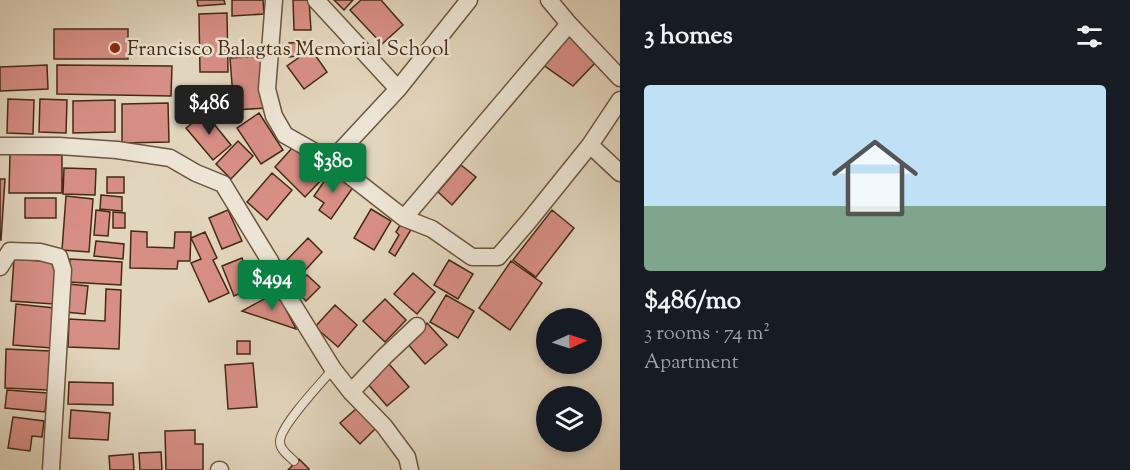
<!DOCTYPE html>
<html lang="en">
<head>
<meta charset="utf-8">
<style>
  :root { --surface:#171b24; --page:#242831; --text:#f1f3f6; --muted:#9ea1a6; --accent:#0b8043 }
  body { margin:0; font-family:"Sorts Mill Goudy",serif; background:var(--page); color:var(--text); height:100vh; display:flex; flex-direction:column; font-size:22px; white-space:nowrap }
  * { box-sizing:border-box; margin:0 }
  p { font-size:20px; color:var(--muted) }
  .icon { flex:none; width:33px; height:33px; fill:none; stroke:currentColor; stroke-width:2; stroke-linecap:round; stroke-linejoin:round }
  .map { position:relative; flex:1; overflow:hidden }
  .drawer { display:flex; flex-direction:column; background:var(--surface); width:510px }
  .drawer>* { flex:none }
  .needle { width:39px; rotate:87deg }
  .buttons { position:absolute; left:536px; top:308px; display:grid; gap:12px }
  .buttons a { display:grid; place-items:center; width:66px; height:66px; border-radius:50%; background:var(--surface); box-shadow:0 3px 9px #0003; font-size:30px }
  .price { position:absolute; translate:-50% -51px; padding:0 14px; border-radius:6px; background:var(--accent); color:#fff; font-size:20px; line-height:39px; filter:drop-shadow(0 2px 3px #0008) }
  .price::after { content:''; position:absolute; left:50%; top:36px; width:18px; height:14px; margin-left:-9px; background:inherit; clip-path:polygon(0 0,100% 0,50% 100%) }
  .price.active { background:#222; color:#fff }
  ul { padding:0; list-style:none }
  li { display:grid; align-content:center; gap:12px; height:318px; padding:0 24px }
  li span { display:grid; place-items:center; height:186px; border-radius:6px; color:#555 }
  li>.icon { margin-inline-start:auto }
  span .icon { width:108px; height:108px; fill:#fffc; stroke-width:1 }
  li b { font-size:26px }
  h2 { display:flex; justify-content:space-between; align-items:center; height:72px; padding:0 24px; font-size:26px }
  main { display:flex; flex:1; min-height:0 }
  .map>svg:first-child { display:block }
  .building { fill:#d78e85; stroke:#452a14; stroke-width:1.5 }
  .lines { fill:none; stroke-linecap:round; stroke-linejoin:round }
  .service-casing { stroke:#6c553e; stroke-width:10 }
  .minor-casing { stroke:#6c553e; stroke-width:19 }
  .service { stroke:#ece4d4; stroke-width:8 }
  .minor { stroke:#ece4d4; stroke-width:16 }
  .poi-dot { fill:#8f2418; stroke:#ece4d4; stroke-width:2 }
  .labels { text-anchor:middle; stroke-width:5; stroke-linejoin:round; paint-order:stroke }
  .poi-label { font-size:21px; fill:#452a14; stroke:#ece4d4; text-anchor:start }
</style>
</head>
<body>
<main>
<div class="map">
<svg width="620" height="470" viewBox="0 0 620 470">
  <rect width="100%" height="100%" fill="#e2d5bd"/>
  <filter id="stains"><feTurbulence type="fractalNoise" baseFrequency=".00333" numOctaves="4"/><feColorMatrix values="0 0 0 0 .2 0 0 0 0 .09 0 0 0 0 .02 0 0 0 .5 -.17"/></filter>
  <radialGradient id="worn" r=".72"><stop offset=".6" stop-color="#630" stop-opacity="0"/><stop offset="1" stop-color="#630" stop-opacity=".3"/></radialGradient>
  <path class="building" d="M197,0H224L225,4L198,6Z
    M232,0H263L264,14L232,16Z
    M293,0H309L311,30H294Z
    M334,0H353L344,10Z
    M361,0H381L403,25L382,44L350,10Z
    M227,13L228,72H200L199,14Z
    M54,29H128V59H54Z
    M570,32L597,61L573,86L542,64Z
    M305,42V51L297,56L289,57V43Z
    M311,49L327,72L304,89L287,66Z
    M263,56L266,108L234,110L230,58Z
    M47,65L48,89L0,91V67Z
    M57,65L172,66L171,96L57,94Z
    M8,99L34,100L33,134L7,133Z
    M40,99L67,100L66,133L39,132Z
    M115,100V132L73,133V101Z
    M168,103L169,142L122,143V104Z
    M205,113L231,145L213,160L186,128Z
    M259,113L283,150L261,164L237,128Z
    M238,141L253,156L231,179L216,164Z
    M293,147L324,177L305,197L275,167Z
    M10,154L62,155V193H9Z
    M461,165L476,177L452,205L438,192Z
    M64,168L96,169L95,195L63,194Z
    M332,170L354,186L331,219L319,210L324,203L314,196Z
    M272,173L292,190L267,220L247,202Z
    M107,177H124V193H107Z
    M0,179H5L1,240H0Z
    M101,195L122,197V211L100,209Z
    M66,196L93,199L89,252L62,250Z
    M25,198H56V218H25Z
    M371,209L391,221L374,250L354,238Z
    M96,210L110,212L108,236L94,235Z
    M228,210L242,241L222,249L209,218Z
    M552,210L574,228L536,277L513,260Z
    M113,212L125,213V228H113Z
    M402,222L412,228L395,256L389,252L399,235L396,232Z
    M131,231L147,232V247L174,248L175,232H191L190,261H178L177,269L130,268Z
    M205,232L217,258L213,260L229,293L209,302L191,263L201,259L191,238Z
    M308,238L322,252L298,278L283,264Z
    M96,241L124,244L123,259L94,256Z
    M242,258L254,287L234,296L222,266Z
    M14,259L56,262L53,304L11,301Z
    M70,259L122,262L121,285L68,282Z
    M449,260L473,274L458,299L434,285Z
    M511,261L542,283L510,330L479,308Z
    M413,273L435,292L417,314L394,294Z
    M307,275L320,287L306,301L293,288Z
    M68,284L88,286L85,314L65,312Z
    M106,289L121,290L119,349L68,347L69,319L105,321Z
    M277,292L296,329L242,311Z
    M446,295L474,311L458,338L430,322Z
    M385,299L406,320L385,342L363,321Z
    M16,304L55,308L52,348L13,345Z
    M335,305L357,325L338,347L315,327Z
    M427,323L447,345L425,364L406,342Z
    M237,341H250V354H237Z
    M6,349L50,351L48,390L5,388Z
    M253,363L257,407L228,409L225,365Z
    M389,364L409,387L387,406L367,383Z
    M69,382L113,383V405L68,404Z
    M7,390L47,393L45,412L5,408Z
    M357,408L376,428L360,444L340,423Z
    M71,410L110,413L108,440L69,438Z
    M13,417L44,421L42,437L32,436L30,451L8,448Z
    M195,430V444H203V470H166L165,431Z
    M161,452L162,470H140L139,453Z
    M133,454L134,470H110L109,456Z
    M299,459L309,469L308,470H288Z"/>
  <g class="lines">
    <g class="service-casing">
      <path id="service" d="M294,461C289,456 280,450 280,442C279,427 322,382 333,369"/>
    </g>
    <g class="minor-casing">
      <path id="minor" d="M274,0L267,89L274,116L285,135L331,161L404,218L432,229L472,257H498L528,222L590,145L620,100
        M316,0L398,89
        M549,0L569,24L620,78
        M590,145L620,173
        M0,146H59L117,150L170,158L196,173L223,184L270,261L284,290L333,369L351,392L384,426L407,457L410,470
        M331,161L398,89L469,0
        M404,218L569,24
        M0,267L10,251L40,252L59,257L63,270L51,470
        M351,392L384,357L417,326
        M219,470H220"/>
    </g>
    <use href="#service" class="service"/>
    <use href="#minor" class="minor"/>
  </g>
  <circle class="poi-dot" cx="115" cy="48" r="6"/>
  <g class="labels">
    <g class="poi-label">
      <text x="127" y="55">Francisco Balagtas Memorial School</text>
    </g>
  </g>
  <rect width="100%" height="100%" filter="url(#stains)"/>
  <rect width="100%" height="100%" fill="url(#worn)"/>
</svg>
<div class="buttons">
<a><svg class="needle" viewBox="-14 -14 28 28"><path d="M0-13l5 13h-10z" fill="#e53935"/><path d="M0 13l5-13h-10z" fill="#9ea1a6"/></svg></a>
<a><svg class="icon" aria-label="layers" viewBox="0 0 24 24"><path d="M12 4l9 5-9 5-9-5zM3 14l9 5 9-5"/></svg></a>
</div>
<b class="price active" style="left:209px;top:136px">$486</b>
<b class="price" style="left:333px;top:194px">$380</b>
<b class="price" style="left:272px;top:311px">$494</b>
</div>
<section class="drawer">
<h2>3 homes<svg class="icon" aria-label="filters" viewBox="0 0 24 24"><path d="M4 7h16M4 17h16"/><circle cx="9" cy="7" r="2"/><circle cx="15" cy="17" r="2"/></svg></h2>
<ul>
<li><span style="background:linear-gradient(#bfe0f5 65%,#7fa58c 0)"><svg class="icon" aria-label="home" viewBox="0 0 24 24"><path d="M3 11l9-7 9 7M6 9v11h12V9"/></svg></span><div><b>$486/mo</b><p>3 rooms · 74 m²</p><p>Apartment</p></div></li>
</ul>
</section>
</main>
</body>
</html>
